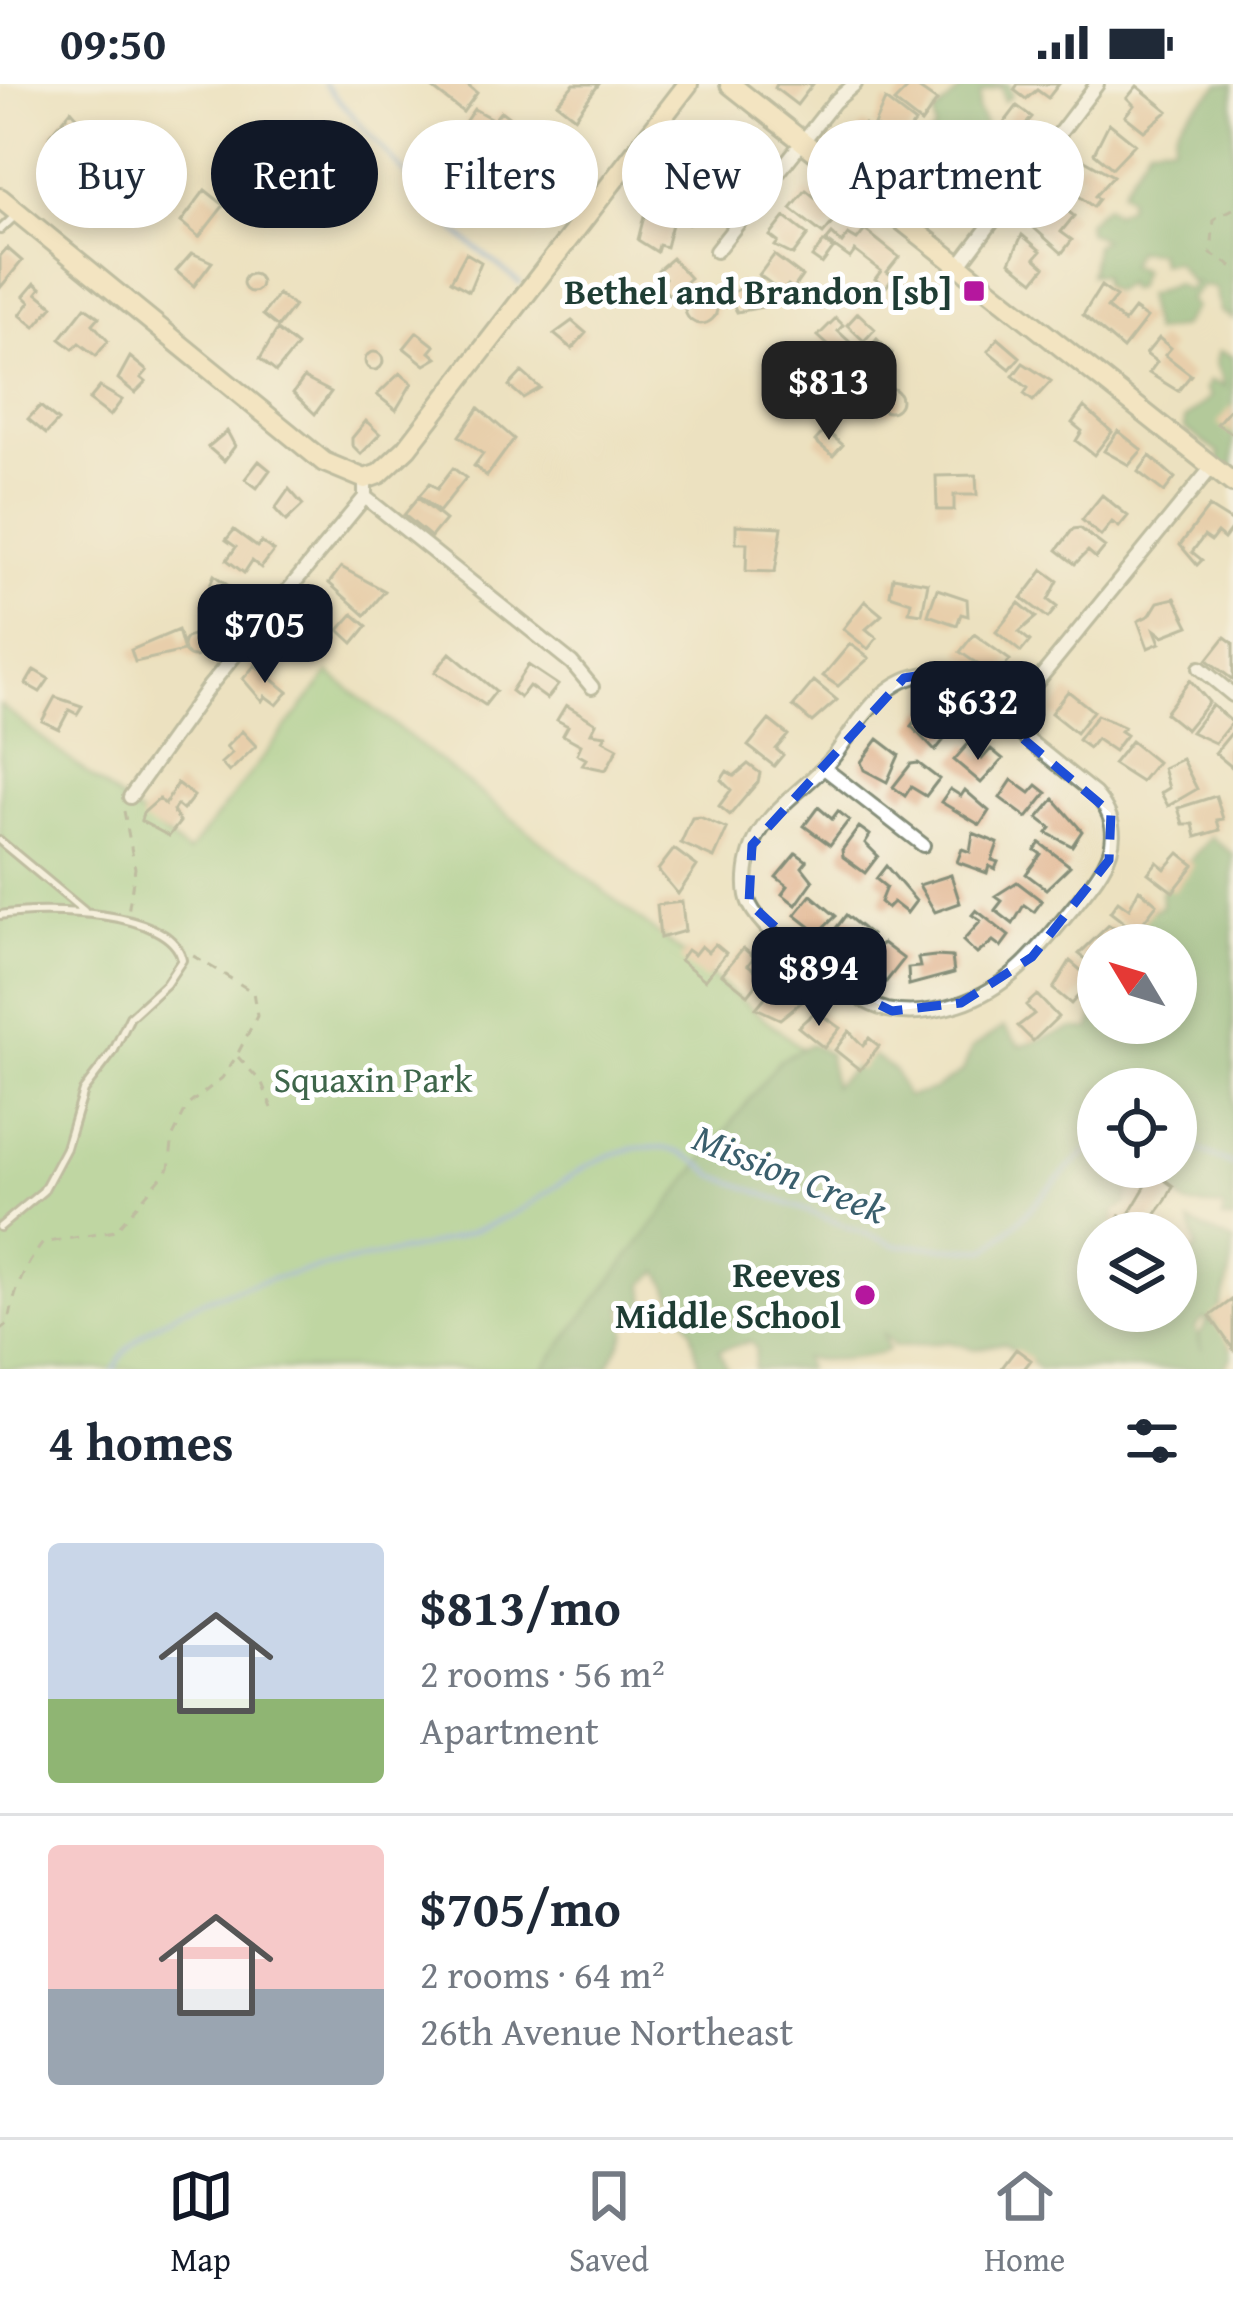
<!DOCTYPE html>
<html lang="en">
<head>
<meta charset="utf-8">
<style>
  :root { --surface:#fff; --page:#f2f2f3; --text:#1f2937; --muted:#747a83; --line:#e0e1e3; --accent:#111827 }
  body { margin:0; font-family:"Gentium Book Plus",serif; background:var(--page); color:var(--text); height:100vh; display:flex; flex-direction:column; font-size:45px; white-space:nowrap }
  * { box-sizing:border-box; margin:0 }
  p { font-size:39px; color:var(--muted) }
  .icon { flex:none; width:66px; height:66px; fill:none; stroke:currentColor; stroke-width:2; stroke-linecap:round; stroke-linejoin:round }
  .map { position:relative; height:1285px; overflow:hidden }
  .sheet { display:flex; flex-direction:column; background:var(--surface); flex:1 }
  .sheet>* { flex:none }
  .banner { position:absolute; left:36px; top:36px; width:1161px; height:108px; display:flex; gap:24px }
  .needle { width:78px; rotate:308deg }
  .controls { position:absolute; left:1077px; top:840px; display:grid; gap:24px }
  .controls a { display:grid; place-items:center; width:120px; height:120px; border-radius:50%; background:var(--surface); box-shadow:0 6px 18px #0003; font-size:60px }
  .price { position:absolute; translate:-50% -102px; padding:0 27px; border-radius:24px; background:var(--accent); color:#fff; font-size:39px; line-height:78px; filter:drop-shadow(0 3px 6px #0008) }
  .price::after { content:''; position:absolute; left:50%; top:72px; width:36px; height:27px; margin-left:-18px; background:inherit; clip-path:polygon(0 0,100% 0,50% 100%) }
  .price.current { background:#222; color:#fff }
  ul { padding:0; list-style:none }
  li { display:flex; align-items:center; gap:36px; height:300px; padding:0 48px }
  li+li { border-top:3px solid var(--line) }
  li span { display:grid; place-items:center; flex:none; width:336px; height:240px; border-radius:12px; color:#555 }
  li>.icon { margin-inline-start:auto }
  span .icon { width:144px; height:144px; fill:#fffc; stroke-width:1 }
  li b { font-size:51px }
  h2 { display:flex; justify-content:space-between; align-items:center; height:144px; padding:0 48px; font-size:51px }
  .tag { padding:0 42px; border-radius:54px; background:var(--surface); box-shadow:0 6px 18px #0003; font-size:42px; line-height:108px }
  .tag.current { background:var(--accent); color:#fff }
  .status { display:flex; justify-content:space-between; align-items:center; height:84px; padding:0 60px; background:var(--surface); direction:ltr }
  .status svg { height:33px; fill:currentColor }
  .tabs { display:flex; justify-content:space-around; align-items:center; height:168px; border-top:3px solid var(--line); background:var(--surface); font-size:33px; color:var(--muted) }
  .tabs a { display:grid; justify-items:center; gap:6px }
  .tabs .current { color:var(--accent) }
  .map>svg:first-child { display:block }
  .green { fill:#87c77f; stroke:#53825a; stroke-width:3 }
  .forest { fill:#6dac6e; stroke:#467451; stroke-width:3; fill-rule:evenodd }
  .lines { fill:none; stroke-linecap:round; stroke-linejoin:round }
  .stream { stroke:#6d9fd8; stroke-width:4.5 }
  .building { fill:#e2b792 }
  .lane-casing { stroke:#868f7a; stroke-width:12 }
  .street-casing { stroke:#868f7a; stroke-width:18 }
  .secondary-casing { stroke:#868f7a; stroke-width:24 }
  .path { stroke:#868f7a; stroke-width:3; stroke-dasharray:9 9; stroke-linecap:butt }
  .lane { stroke:#fff; stroke-width:6 }
  .street { stroke:#fff; stroke-width:12 }
  .secondary { stroke:#fae7c3; stroke-width:18 }
  .marked { fill:none; stroke:#1d4ed8; stroke-width:9; stroke-dasharray:24 15; stroke-linejoin:round }
  .poi-dot { fill:#b5179e; stroke:#fff; stroke-width:4.5 }
  .labels { text-anchor:middle; stroke-width:10; stroke-linejoin:round; paint-order:stroke }
  .poi-label { font-size:36px; font-weight:bold; fill:#1f3d34; stroke:#fff; text-anchor:end }
  .park-label { font-size:36px; fill:#3e664a; stroke:#fff }
  .water-label { font-size:39px; font-style:italic; fill:#3a5f6d; stroke:#fff }
</style>
</head>
<body>
<div class="status"><b>09:50</b><svg viewBox="0 0 49 12"><path d="M0 12V9h3v3zM5 12V6h3v6zM10 12V3h3v9zM15 12V0h3v12zM26 1h20v11H26zM47 4h2v5h-2z"/></svg></div>
<div class="map">
<svg width="1233" height="1285" viewBox="0 0 1233 1285">
  <rect width="100%" height="100%" fill="#fff"/>
  <filter id="ink" filterUnits="userSpaceOnUse"><feTurbulence type="fractalNoise" baseFrequency=".00833" numOctaves="2"/><feDisplacementMap in="SourceGraphic" scale="24" xChannelSelector="R" yChannelSelector="G"/><feConvolveMatrix kernelMatrix="1 2 1 2 8 2 1 2 1" color-interpolation-filters="sRGB"/></filter>
  <filter id="wash" filterUnits="userSpaceOnUse"><feTurbulence type="fractalNoise" baseFrequency=".004" numOctaves="4" result="noise"/><feDisplacementMap in="SourceGraphic" scale="48" xChannelSelector="R" yChannelSelector="G"/><feGaussianBlur stdDeviation="2.7" result="paint"/><feColorMatrix in="noise" values="0 0 0 0 0 0 0 0 0 0 0 0 0 0 0 0 0 1.4 0 .05"/><feComposite in="paint" operator="in"/></filter>
  <g filter="url(#wash)">
    <rect width="100%" height="100%" fill="#ece1c0"/>
    <path class="green" d="M329,589L805,967L559,1285H0V621L188,769Z"/>
    <path class="forest" d="M967,0H1009L1012,12L1004,17L1001,2L980,9L978,26L989,48L974,71L968,72L966,65L972,57L963,55L940,83L930,81L927,70L920,72L905,99H893L890,94L935,46L934,31Z
      M1220,0H1233V235L1220,228L1215,204L1202,202L1188,216L1195,223L1181,243L1153,248L1145,212L1175,200L1187,206L1196,198H1190L1175,178L1161,180L1157,168L1135,167L1129,182L1142,186L1135,204L1128,206L1126,199L1114,207L1103,202L1102,191H1090L1095,161L1103,156L1088,148L1087,138L1106,121L1114,129L1127,123L1129,114L1121,107L1149,61L1174,59C1172,32 1204,19 1220,0Z
      M1219,267L1233,272V386L1219,381V369L1185,345V335L1211,313L1205,305L1210,297L1225,302L1215,278Z
      M1211,753L1233,770V1137L1222,1135L1224,1123L1187,1121L1172,1107L1170,1094L1142,1091V1102L1130,1104L1126,1120L1114,1127L1116,1149H1098V1227H1176V1176L1184,1177L1197,1163L1190,1139L1233,1157C1233,1187 1226,1208 1215,1236L1203,1235L1195,1244L1202,1266L1199,1253L1207,1238L1226,1243L1232,1272L1222,1285H1040L1004,1259L975,1265L949,1258L895,1263L882,1248L888,1266C870,1275 823,1278 803,1274L807,1285H754L756,1264L750,1258L719,1266L727,1285H700L691,1246L659,1187L644,1200L646,1217L638,1227L622,1222L626,1248L607,1285H543L779,977L810,960L829,970L833,1002L870,969L895,987L906,1013L933,1006L963,987L972,964L1004,943L1020,962L1071,945H1091L1094,925L1098,939H1176V861H1123L1143,830L1162,823L1161,808ZM1098,1005H1176V1083H1098Z"/>
    <g class="lines">
      <path class="stream" d="M324,0L461,152L520,199
        M1176,1056L1233,1081
        M114,1285C163,1189 376,1184 468,1149C487,1142 509,1133 527,1122C561,1101 588,1074 631,1065C665,1059 690,1069 714,1091L895,1161L986,1166C1028,1134 1056,1090 1098,1059"/>
    </g>
    <g id="blocks">
      <path class="building" d="M436,0H466L477,9L463,28L432,4Z
        M574,0H599L575,33L557,19Z
        M777,0H813L797,21L775,4Z
        M912,0L937,17L921,39L894,18Z
        M1018,0H1059L1048,14L1037,6L1026,15L1014,6Z
        M1137,2L1168,27L1144,47L1125,32L1134,21L1127,14Z
        M885,16L915,39L898,60L874,41Z
        M1017,22L1032,33L1009,61L995,51Z
        M474,25L494,36L501,27L515,38L497,62L465,38Z
        M71,26L96,55L79,77L49,62L53,56L49,53Z
        M1109,39L1135,60L1112,84L1094,69Z
        M864,40L886,57L869,78L845,59Z
        M732,42L759,63L750,75L759,81L751,92L721,67L727,59L737,63L724,53Z
        M106,46L120,57L111,69L97,58Z
        M985,63L999,74L978,103L963,91Z
        M550,65L564,76L548,107L530,92L536,84L530,80L540,67L545,71Z
        M118,74L147,98L131,117L102,93Z
        M714,74L727,85L719,94L730,103L718,117L695,98Z
        M1083,75L1113,92L1095,112L1099,115L1093,123L1071,106L1082,92L1074,86Z
        M952,95L972,110L941,139L926,126Z
        M526,97L545,111L532,128L514,114Z
        M679,97L701,114L688,140L659,128Z
        M205,106L224,121L199,153L181,138Z
        M806,106L838,132L823,150L791,125Z
        M1051,114L1074,132L1061,148L1072,156L1062,169L1033,143Z
        M644,132L672,140L666,163L659,161L657,168L638,156Z
        M785,133L808,151L793,171L775,162L778,158L770,152Z
        M865,146L899,173L887,188L894,193L886,203L875,195L881,187L855,167L850,174L826,157L832,150L842,159L848,151L857,156Z
        M1022,151L1041,167L1035,174L1045,183L1034,197L1010,178Z
        M824,158L833,165L822,180L812,173Z
        M7,164L22,177L0,204V172Z
        M192,169L212,178L194,202L176,187Z
        M466,169L481,178L469,207L451,197Z
        M774,171L802,192L793,205L788,201L782,208L759,191Z
        M672,174L690,194L670,212L659,200L665,194L658,186Z
        M243 199a9 9 0 1 1 18 0a9 9 0 1 1-18 0Z
        M35,199L41,204L37,209L53,222L35,243L20,231L30,218L24,212Z
        M750,199L763,223L737,228L728,211Z
        M1101,202L1116,213L1107,224L1124,238L1134,225L1147,234L1123,265L1083,231Z
        M685 224a16 16 0 1 1 32 0a16 16 0 1 1-32 0Z
        M278,210L294,222L278,243L263,231Z
        M85,223L99,233L93,240L108,257L96,272L79,259L73,265L60,255Z
        M858,229L875,245L864,257L847,241Z
        M836,234L843,241L838,247L852,260L840,272L818,252Z
        M572,237L586,249L572,265L554,250Z
        M277,246L297,262L276,288L260,275Z
        M417,248L435,262L430,268L437,274L425,281L404,264Z
        M998,254L1020,273L1010,285L988,267Z
        M1159,254L1171,264L1165,271L1191,291L1178,307L1149,289L1157,278L1146,270Z
        M877,255L892,269L872,292L857,279Z
        M365 277a9 9 0 1 1 18 0a9 9 0 1 1-18 0Z
        M130,273L147,287L141,294L146,298L135,309L118,295Z
        M1023,279L1051,297L1033,317L1024,310L1028,304L1013,292Z
        M522,288L540,304L523,314L509,302Z
        M400,289L412,299L396,326L377,311Z
        M304,294L331,308L315,330L293,309Z
        M100,303L122,316L110,332L89,316Z
        M877 316a12 12 0 1 1 24 0a12 12 0 1 1-24 0Z
        M1233,321V350L1217,340Z
        M40,322L58,337L46,350L28,335Z
        M1084,323L1112,348L1094,371L1076,357L1082,347L1072,339Z
        M479,324L514,355L487,392L474,382L483,370L459,352Z
        M366,337L380,350L361,370L352,361V354Z
        M825,346L843,361L833,372L815,357Z
        M227,347L235,362L224,377L208,363Z
        M1118,347L1142,366L1129,381L1104,367Z
        M1150,372L1175,394L1164,408L1138,388Z
        M259,377L270,386L257,404L245,395Z
        M453,384L466,394L439,428L419,412L430,399L437,405Z
        M976,391L977,411H954V426H937L936,392Z
        M289,405L303,421L286,437L275,425Z
        M1102,411L1128,432L1119,443L1112,438L1101,452L1082,436Z
        M418,414L445,436L431,453L404,431Z
        M1209,423L1233,438V443L1224,455L1217,449L1211,457L1204,452L1192,468L1202,476L1197,481L1180,461Z
        M736,441L782,443L775,488L746,487L747,459H736Z
        M1080,444L1105,463L1096,474L1088,467L1075,480L1057,466L1073,445Z
        M234,446L257,463L261,458L274,467L261,484L252,477L244,489L227,476L236,463L226,456Z
        M341,483L385,507L365,531L329,499Z
        M1043,486L1058,497L1048,516L1057,523L1048,534L1022,514Z
        M214,491L246,515L237,526L224,521L218,530L203,519Z
        M893,493L928,499L922,530L909,528L911,518L890,511Z
        M937,505L967,515L968,532L961,530L957,541L928,531Z
        M1175,514L1189,542L1163,552L1155,546L1160,559L1148,564L1138,537L1150,531L1158,518Z
        M865,517L882,531L866,545L877,554L868,565L843,545Z
        M1019,519L1036,533L1019,548L1030,557L1021,568L996,548Z
        M353,530L367,542L353,559L339,546Z
        M178,546L184,567L135,578L131,566Z
        M974,550L1010,576L996,593L960,568Z
        M183 562a11 11 0 1 1 22 0a11 11 0 1 1-22 0Z
        M1225,553L1233,559V596L1207,576Z
        M850,560L869,574L838,602L823,592Z
        M450,569L496,607L485,621L435,588Z
        M255,581L288,608L277,621L265,612L262,617L243,595Z
        M528,581L558,601L547,615L529,602L520,614L511,607Z
        M34,586L49,595L40,608L26,600Z
        M1190,596L1209,618L1186,646L1165,629Z
        M814,597L837,616L812,638L793,622Z
        M1068,607L1093,627L1076,649L1051,629Z
        M55,613L82,622L77,630L69,626L59,645L42,637Z
        M566,621L596,639L591,649L606,651L603,656L618,664L606,686L582,681L586,675L577,670L581,661L563,651L568,642L557,636Z
        M1212,621L1232,638L1215,659L1191,648Z
        M923,626L941,638L948,630L958,638L935,667L911,642Z
        M1097,631L1124,643L1120,647L1126,651L1114,667L1096,655L1089,664L1078,656Z
        M769,636L788,651L776,665L783,671L774,682L748,662Z
        M242,647L256,662L229,688L221,679L232,669L226,663Z
        M1233,647V684L1215,669Z
        M878,655L899,671L887,698L864,686L861,678Z
        M1131,657L1157,678L1141,698L1113,680Z
        M969,659L982,675L991,665L1003,675L981,699L954,676Z
        M1182,675L1197,705L1168,722L1161,709L1169,704L1163,684Z
        M918,679L939,695L926,712L911,703L905,712L893,703L911,680Z
        M748,680L760,689L758,698L730,731L719,722L731,706L721,696L727,687L734,692Z
        M1012,696L1030,709L1037,701L1047,709L1027,734L1000,714Z
        M177,699L194,712L183,726L177,721L173,727L180,738L169,752L141,737L143,729L159,715L165,721Z
        M950,705L961,712L965,706L989,727L980,741L941,718Z
        M1216,712L1223,735L1217,736L1220,746L1196,753L1193,740H1183L1178,724Z
        M1054,715L1082,747L1072,762L1047,749L1051,744L1038,734Z
        M818,723L832,735L838,727L849,736L830,761L804,742Z
        M700,733L727,745L714,774L681,759L692,734Z
        M859,743L870,751L865,759L878,772L865,789L843,773L842,766Z
        M973,749L998,759L992,776L998,778L995,785L989,782L987,789L957,778L962,765L970,768Z
        M1040,759L1070,782L1046,805L1026,790L1041,770L1035,766Z
        M674,765L697,782L678,810L658,786Z
        M796,769L807,777L802,783L813,797L796,821L782,810L788,802L776,793Z
        M1179,769L1194,781L1173,808L1148,789L1157,778L1165,785Z
        M886,782L916,817L907,829L893,818L887,824L880,818L886,803L876,795Z
        M951,791L960,819L935,828L919,801Z
        M1017,798L1042,817L1034,828L1024,821L1013,840L995,826L1002,817L995,812Z
        M1139,805L1157,820L1136,848L1110,828L1118,817L1129,825Z
        M811,811L836,832L818,849L795,831Z
        M682,818L685,847L660,854L657,821Z
        M976,826L1009,852L1001,863L993,857L977,870L963,857L981,837L972,831Z
        M846,831L871,851L857,870L843,857L837,865L827,856Z
        M1109,841L1124,851L1116,861H1098V885L1079,870Z
        M883,859L904,875L886,898L859,878Z
        M715,860L726,869L705,896L680,876L687,866L694,871L701,862L708,868Z
        M743,864L754,873L748,881L763,892L748,911L722,890Z
        M935,872L952,873L954,889L909,901L908,884L920,883L918,874Z
        M1070,877L1092,896L1071,920L1053,905Z
        M779,897L804,916L780,935L756,924Z
        M1037,911L1058,933L1033,957L1018,942L1034,930L1026,921Z
        M816,927L840,944L824,964L798,943Z
        M849,947L863,962L869,954L879,962L860,986L835,966Z
        M1154,1088L1173,1102L1166,1116L1142,1149H1120L1111,1143L1120,1131L1126,1135Z
        M1233,1215V1265L1210,1232Z
        M1016,1265L1031,1276L1024,1285H1001Z"/>
    </g>
  </g>
  <g filter="url(#ink)">
    <use href="#blocks" fill-opacity="0" stroke="#868f7a" stroke-width="3"/>
    <g class="lines">
      <g class="lane-casing">
        <path id="lane" d="M0,146L15,132
          M0,757L84,827
          M0,831C41,824 172,824 182,876L166,900L130,933L113,968L83,1007L66,1064L43,1107L0,1143"/>
      </g>
      <g class="street-casing">
        <path id="street" d="M716,167L834,18L855,0
          M958,183L1097,0
          M365,413L572,579L592,603
          M1200,584L1233,611
          M928,590L962,603L1095,710C1132,751 1105,784 1076,820C1042,861 1012,903 959,920C937,927 910,931 887,926C851,917 766,854 750,821C743,806 746,782 751,767C762,728 811,702 835,671C860,637 882,594 928,590Z
          M1005,637L1212,383
          M824,684L923,761
          M130,713L207,605L365,413V395"/>
      </g>
      <g class="secondary-casing">
        <path id="secondary" d="M730,0L1233,399
          M0,114L324,378L365,395L379,390L407,364L688,0"/>
      </g>
      <path class="path" d="M1233,125L1214,135L1211,170L1233,183
        M124,727L135,784L128,829
        M238,973L262,999L272,1024
        M0,1246L9,1239C14,1208 23,1184 43,1159L115,1147L169,1084L173,1052L188,1021L222,994L236,973L257,932L253,908L190,870"/>
      <use href="#lane" class="lane"/>
      <use href="#street" class="street"/>
      <use href="#secondary" class="secondary"/>
    </g>
  </g>
  <path d="M0 0H1233V1285H0ZM928,590L962,603L1111,729L1109,776L1032,873L961,919L892,927L839,901L749,819L752,761L904,594Z" fill="#ece1c0" fill-opacity=".55" fill-rule="evenodd"/>
  <path class="marked" d="M928,590L962,603L1111,729L1109,776L1032,873L961,919L892,927L839,901L749,819L752,761L904,594Z"/>
  <g class="poi-dot">
    <rect x="962" y="195" width="24" height="24" rx="6"/>
    <circle cx="865" cy="1211" r="12"/>
  </g>
  <g class="labels">
    <g class="poi-label">
      <text x="950" y="220">Bethel and Brandon [sb]</text>
      <text x="841" y="1203">Reeves<tspan x="841" dy="41">Middle School</tspan></text>
    </g>
    <g class="park-label">
      <text x="373" y="1008">Squaxin Park</text>
    </g>
    <g class="water-label">
      <text transform="translate(790 1089) rotate(22)" y="14">Mission Creek</text>
    </g>
  </g>
</svg>
<div class="controls">
<a><svg class="needle" viewBox="-14 -14 28 28"><path d="M0-13l5 13h-10z" fill="#e53935"/><path d="M0 13l5-13h-10z" fill="#747a83"/></svg></a>
<a><svg class="icon" aria-label="locate" viewBox="0 0 24 24"><circle cx="12" cy="12" r="6"/><path d="M12 2v4M12 18v4M2 12h4M18 12h4"/></svg></a>
<a><svg class="icon" aria-label="layers" viewBox="0 0 24 24"><path d="M12 4l9 5-9 5-9-5zM3 14l9 5 9-5"/></svg></a>
</div>
<b class="price current" style="left:829px;top:359px">$813</b>
<b class="price" style="left:265px;top:602px">$705</b>
<b class="price" style="left:978px;top:679px">$632</b>
<b class="price" style="left:819px;top:945px">$894</b>
<div class="banner">
<a class="tag">Buy</a>
<a class="tag current">Rent</a>
<a class="tag">Filters</a>
<a class="tag">New</a>
<a class="tag">Apartment</a>
</div>
</div>
<section class="sheet">
<h2>4 homes<svg class="icon" aria-label="filters" viewBox="0 0 24 24"><path d="M4 7h16M4 17h16"/><circle cx="9" cy="7" r="2"/><circle cx="15" cy="17" r="2"/></svg></h2>
<ul>
<li><span style="background:linear-gradient(#c9d6e8 65%,#8fb573 0)"><svg class="icon" aria-label="home" viewBox="0 0 24 24"><path d="M3 11l9-7 9 7M6 9v11h12V9"/></svg></span><div><b>$813/mo</b><p>2 rooms · 56 m²</p><p>Apartment</p></div></li>
<li><span style="background:linear-gradient(#f6c9c9 60%,#9aa5b1 0)"><svg class="icon" aria-label="home" viewBox="0 0 24 24"><path d="M3 11l9-7 9 7M6 9v11h12V9"/></svg></span><div><b>$705/mo</b><p>2 rooms · 64 m²</p><p>26th Avenue Northeast</p></div></li>
</ul>
</section>
<nav class="tabs">
<a class="current"><svg class="icon" aria-label="map" viewBox="0 0 24 24"><path d="M3 6l6-2 6 2 6-2v14l-6 2-6-2-6 2zM9 4v14M15 6v14"/></svg>Map</a>
<a><svg class="icon" aria-label="saved" viewBox="0 0 24 24"><path d="M7 4h10v16l-5-4-5 4z"/></svg>Saved</a>
<a><svg class="icon" aria-label="home" viewBox="0 0 24 24"><path d="M3 11l9-7 9 7M6 9v11h12V9"/></svg>Home</a>
</nav>
</body>
</html>
